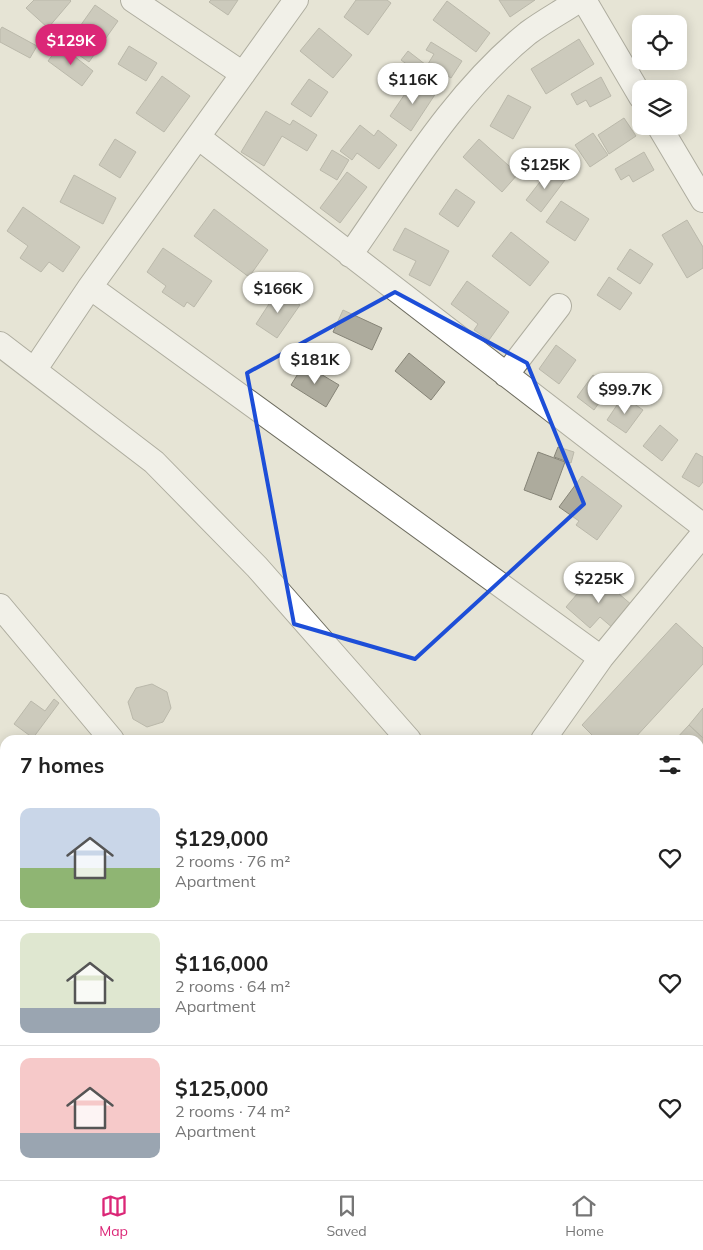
<!DOCTYPE html>
<html lang="en">
<head>
<meta charset="utf-8">
<style>
  :root { --surface:#fff; --page:#f2f2f2; --text:#222; --muted:#767676; --line:#e0e0e0; --accent:#db2777 }
  body { margin:0; font-family:Mulish,sans-serif; background:var(--page); color:var(--text); height:100vh; display:flex; flex-direction:column; font-size:19px; white-space:nowrap }
  * { box-sizing:border-box; margin:0 }
  p { font-size:16px; color:var(--muted) }
  .icon { flex:none; width:28px; height:28px; fill:none; stroke:currentColor; stroke-width:2; stroke-linecap:round; stroke-linejoin:round }
  .map { position:relative; flex:1; overflow:hidden }
  .drawer { position:absolute; left:0px; top:735px; width:704px; height:445px; display:flex; flex-direction:column; background:var(--surface); border-radius:15px 15px 0 0; box-shadow:0 2px 12px #0003 }
  .drawer>* { flex:none }
  .controls { position:absolute; left:632px; top:15px; display:grid; gap:10px }
  .controls a { display:grid; place-items:center; width:55px; height:55px; border-radius:10px; background:var(--surface); box-shadow:0 2px 12px #0003; font-size:25px }
  .price { position:absolute; translate:-50% -42px; padding:0 11px; border-radius:18px; background:#fff; color:#222; font-size:16px; line-height:32px; filter:drop-shadow(0 1px 2px #0008) }
  .price::after { content:''; position:absolute; left:50%; top:30px; width:15px; height:11px; margin-left:-8px; background:inherit; clip-path:polygon(0 0,100% 0,50% 100%) }
  .price.on { background:var(--accent); color:#fff }
  ul { padding:0; list-style:none }
  li { display:flex; align-items:center; gap:15px; height:125px; padding:0 20px }
  li+li { border-top:1px solid var(--line) }
  li span { display:grid; place-items:center; flex:none; width:140px; height:100px; border-radius:10px; color:#555 }
  li>.icon { margin-inline-start:auto }
  span .icon { width:60px; height:60px; fill:#fffc; stroke-width:1 }
  li b { font-size:21px }
  h2 { display:flex; justify-content:space-between; align-items:center; height:60px; padding:0 20px; font-size:21px }
  .tabs { display:flex; justify-content:space-around; align-items:center; height:70px; border-top:1px solid var(--line); background:var(--surface); font-size:14px; color:var(--muted) }
  .tabs a { display:grid; justify-items:center; gap:2px }
  .tabs .on { color:var(--accent) }
  .map>svg:first-child { display:block }
  .building { fill:#adab9d; stroke:#868477 }
  .lines { fill:none; stroke-linecap:round; stroke-linejoin:round }
  .street-casing { stroke:#6c6b5e; stroke-width:26 }
  .street { stroke:#fff; stroke-width:24 }
  .marked { fill:none; stroke:#1d4ed8; stroke-width:4; stroke-linejoin:round }
</style>
</head>
<body>
<div class="map">
<svg width="703" height="1180" viewBox="0 0 703 1180">
  <rect width="100%" height="100%" fill="#e6e4d5"/>
  <path class="building" d="M34,0H70L71,1L48,28L26,8Z
    M211,0H238L228,15L209,2Z
    M356,0H387L391,3L368,35L344,17Z
    M499,0H535L510,17Z
    M447,1L490,33L476,52L433,20Z
    M95,5L118,21L89,62L66,46Z
    M2,27L37,46L30,58L0,42V30Z
    M319,28L352,55L333,78L300,51Z
    M579,39L594,64L546,94L531,69Z
    M431,42L462,61L451,78L428,64L434,54L426,50Z
    M60,45L93,71L82,86L48,61Z
    M129,46L157,63L146,81L118,64Z
    M408,51L430,68L424,77L401,60Z
    M162,76L190,96L164,132L136,113Z
    M601,77L611,96L590,107L586,100L577,105L571,94Z
    M309,79L328,92L311,117L291,104Z
    M415,79L436,93L411,131L390,116Z
    M508,95L531,107L513,139L490,126Z
    M266,111L290,125L293,120L317,135L307,151L282,136L264,166L241,152Z
    M624,118L636,136L609,154L598,135Z
    M360,125L374,136L378,130L397,145L379,169L357,153L352,160L340,151Z
    M593,133L608,155L590,167L575,145Z
    M115,139L136,152L120,178L99,165Z
    M479,139L518,174L502,192L463,157Z
    M332,150L349,160L337,180L320,170Z
    M644,152L654,170L633,182L629,175L621,180L615,169Z
    M550,169L565,180L541,212L526,200Z
    M347,172L367,187L340,223L320,208Z
    M74,175L116,198L103,224L60,202Z
    M456,189L475,202L458,227L439,214Z
    M561,201L589,219L575,241L546,222Z
    M23,207L80,247L63,272L49,262L41,272L20,258L28,246L7,231Z
    M214,209L268,250L249,277L194,236Z
    M687,220L703,247V268L687,278L662,235Z
    M405,228L449,251L430,286L409,275L416,261L393,250Z
    M511,232L549,262L530,286L492,256Z
    M163,248L212,281L194,307L187,302L184,307L162,292L166,286L147,272Z
    M630,249L653,264L640,284L617,269Z
    M609,277L632,293L620,310L597,295Z
    M467,281L509,312L489,340L474,330L478,324L451,304Z
    M278,290L300,305L277,338L256,324Z
    M343,310L382,328L372,350L333,332Z
    M556,345L576,360L559,384L539,369Z
    M409,353L445,382L431,400L395,371Z
    M304,364L339,385L326,407L291,385Z
    M593,375L610,387L594,410L577,397Z
    M623,396L643,410L626,433L607,420Z
    M660,425L678,440L662,461L643,446Z
    M558,447L574,452L571,463L554,457Z
    M538,452L565,462L551,500L524,490Z
    M696,453L703,457V482L699,487L682,477Z
    M582,476L622,506L597,540L576,525L579,521L559,507Z
    M595,573L633,606L614,629L600,617L590,628L566,607Z
    M676,623L703,648V664L633,740H597L582,725Z
    M152,684L167,692L171,708L163,722L147,727L133,719L128,702L136,688Z
    M54,699L59,703L33,738L14,724L31,701L45,711Z
    M703,708V738L689,725Z
    M689,725L703,738V746L699,751V740H675Z
    M5,757V784L0,780V763Z
    M5,869V905L0,910V874Z
    M431,1175H455L460,1180H425Z"/>
  <g class="lines">
    <g class="street-casing">
      <path id="street" d="M133,0L243,74
        M584,0L641,97
        M659,126L703,200
        M198,137L703,526
        M350,255C404,178 454,93 528,33C544,21 563,11 579,0
        M90,287L601,658
        M0,344L154,462L257,567L409,740
        M35,369L90,287L296,0
        M506,375L559,306
        M0,606L112,740
        M543,740L601,658L703,534
        M0,809L5,814
        M0,848L5,843
        M0,998L5,1003
        M699,1050L703,1054
        M0,1155L5,1161
        M18,1175L23,1180
        M166,1175L171,1180
        M494,1175L498,1180
        M396,1180L401,1175"/>
    </g>
    <use href="#street" class="street"/>
  </g>
  <path d="M0 0H703V1180H0ZM395,292L527,363L584,504L415,659L294,624L247,373Z" fill="#e6e4d5" fill-opacity=".55" fill-rule="evenodd"/>
  <path class="marked" d="M395,292L527,363L584,504L415,659L294,624L247,373Z"/>
</svg>
<div class="controls">
<a><svg class="icon" aria-label="locate" viewBox="0 0 24 24"><circle cx="12" cy="12" r="6"/><path d="M12 2v4M12 18v4M2 12h4M18 12h4"/></svg></a>
<a><svg class="icon" aria-label="layers" viewBox="0 0 24 24"><path d="M12 4l9 5-9 5-9-5zM3 14l9 5 9-5"/></svg></a>
</div>
<b class="price on" style="left:71px;top:66px">$129K</b>
<b class="price" style="left:413px;top:105px">$116K</b>
<b class="price" style="left:545px;top:190px">$125K</b>
<b class="price" style="left:278px;top:314px">$166K</b>
<b class="price" style="left:315px;top:385px">$181K</b>
<b class="price" style="left:625px;top:415px">$99.7K</b>
<b class="price" style="left:599px;top:604px">$225K</b>
<section class="drawer">
<h2>7 homes<svg class="icon" aria-label="filters" viewBox="0 0 24 24"><path d="M4 7h16M4 17h16"/><circle cx="9" cy="7" r="2"/><circle cx="15" cy="17" r="2"/></svg></h2>
<ul>
<li><span style="background:linear-gradient(#c9d6e8 60%,#8fb573 0)"><svg class="icon" aria-label="home" viewBox="0 0 24 24"><path d="M3 11l9-7 9 7M6 9v11h12V9"/></svg></span><div><b>$129,000</b><p>2 rooms · 76 m²</p><p>Apartment</p></div><svg class="icon" aria-label="heart" viewBox="0 0 24 24"><path d="M12 20l-8-8c-3-5 5-10 8-4 3-6 11-1 8 4z"/></svg></li>
<li><span style="background:linear-gradient(#dfe7d0 75%,#9aa5b1 0)"><svg class="icon" aria-label="home" viewBox="0 0 24 24"><path d="M3 11l9-7 9 7M6 9v11h12V9"/></svg></span><div><b>$116,000</b><p>2 rooms · 64 m²</p><p>Apartment</p></div><svg class="icon" aria-label="heart" viewBox="0 0 24 24"><path d="M12 20l-8-8c-3-5 5-10 8-4 3-6 11-1 8 4z"/></svg></li>
<li><span style="background:linear-gradient(#f6c9c9 75%,#9aa5b1 0)"><svg class="icon" aria-label="home" viewBox="0 0 24 24"><path d="M3 11l9-7 9 7M6 9v11h12V9"/></svg></span><div><b>$125,000</b><p>2 rooms · 74 m²</p><p>Apartment</p></div><svg class="icon" aria-label="heart" viewBox="0 0 24 24"><path d="M12 20l-8-8c-3-5 5-10 8-4 3-6 11-1 8 4z"/></svg></li>
</ul>
</section>
</div>
<nav class="tabs">
<a class="on"><svg class="icon" aria-label="map" viewBox="0 0 24 24"><path d="M3 6l6-2 6 2 6-2v14l-6 2-6-2-6 2zM9 4v14M15 6v14"/></svg>Map</a>
<a><svg class="icon" aria-label="saved" viewBox="0 0 24 24"><path d="M7 4h10v16l-5-4-5 4z"/></svg>Saved</a>
<a><svg class="icon" aria-label="home" viewBox="0 0 24 24"><path d="M3 11l9-7 9 7M6 9v11h12V9"/></svg>Home</a>
</nav>
</body>
</html>
